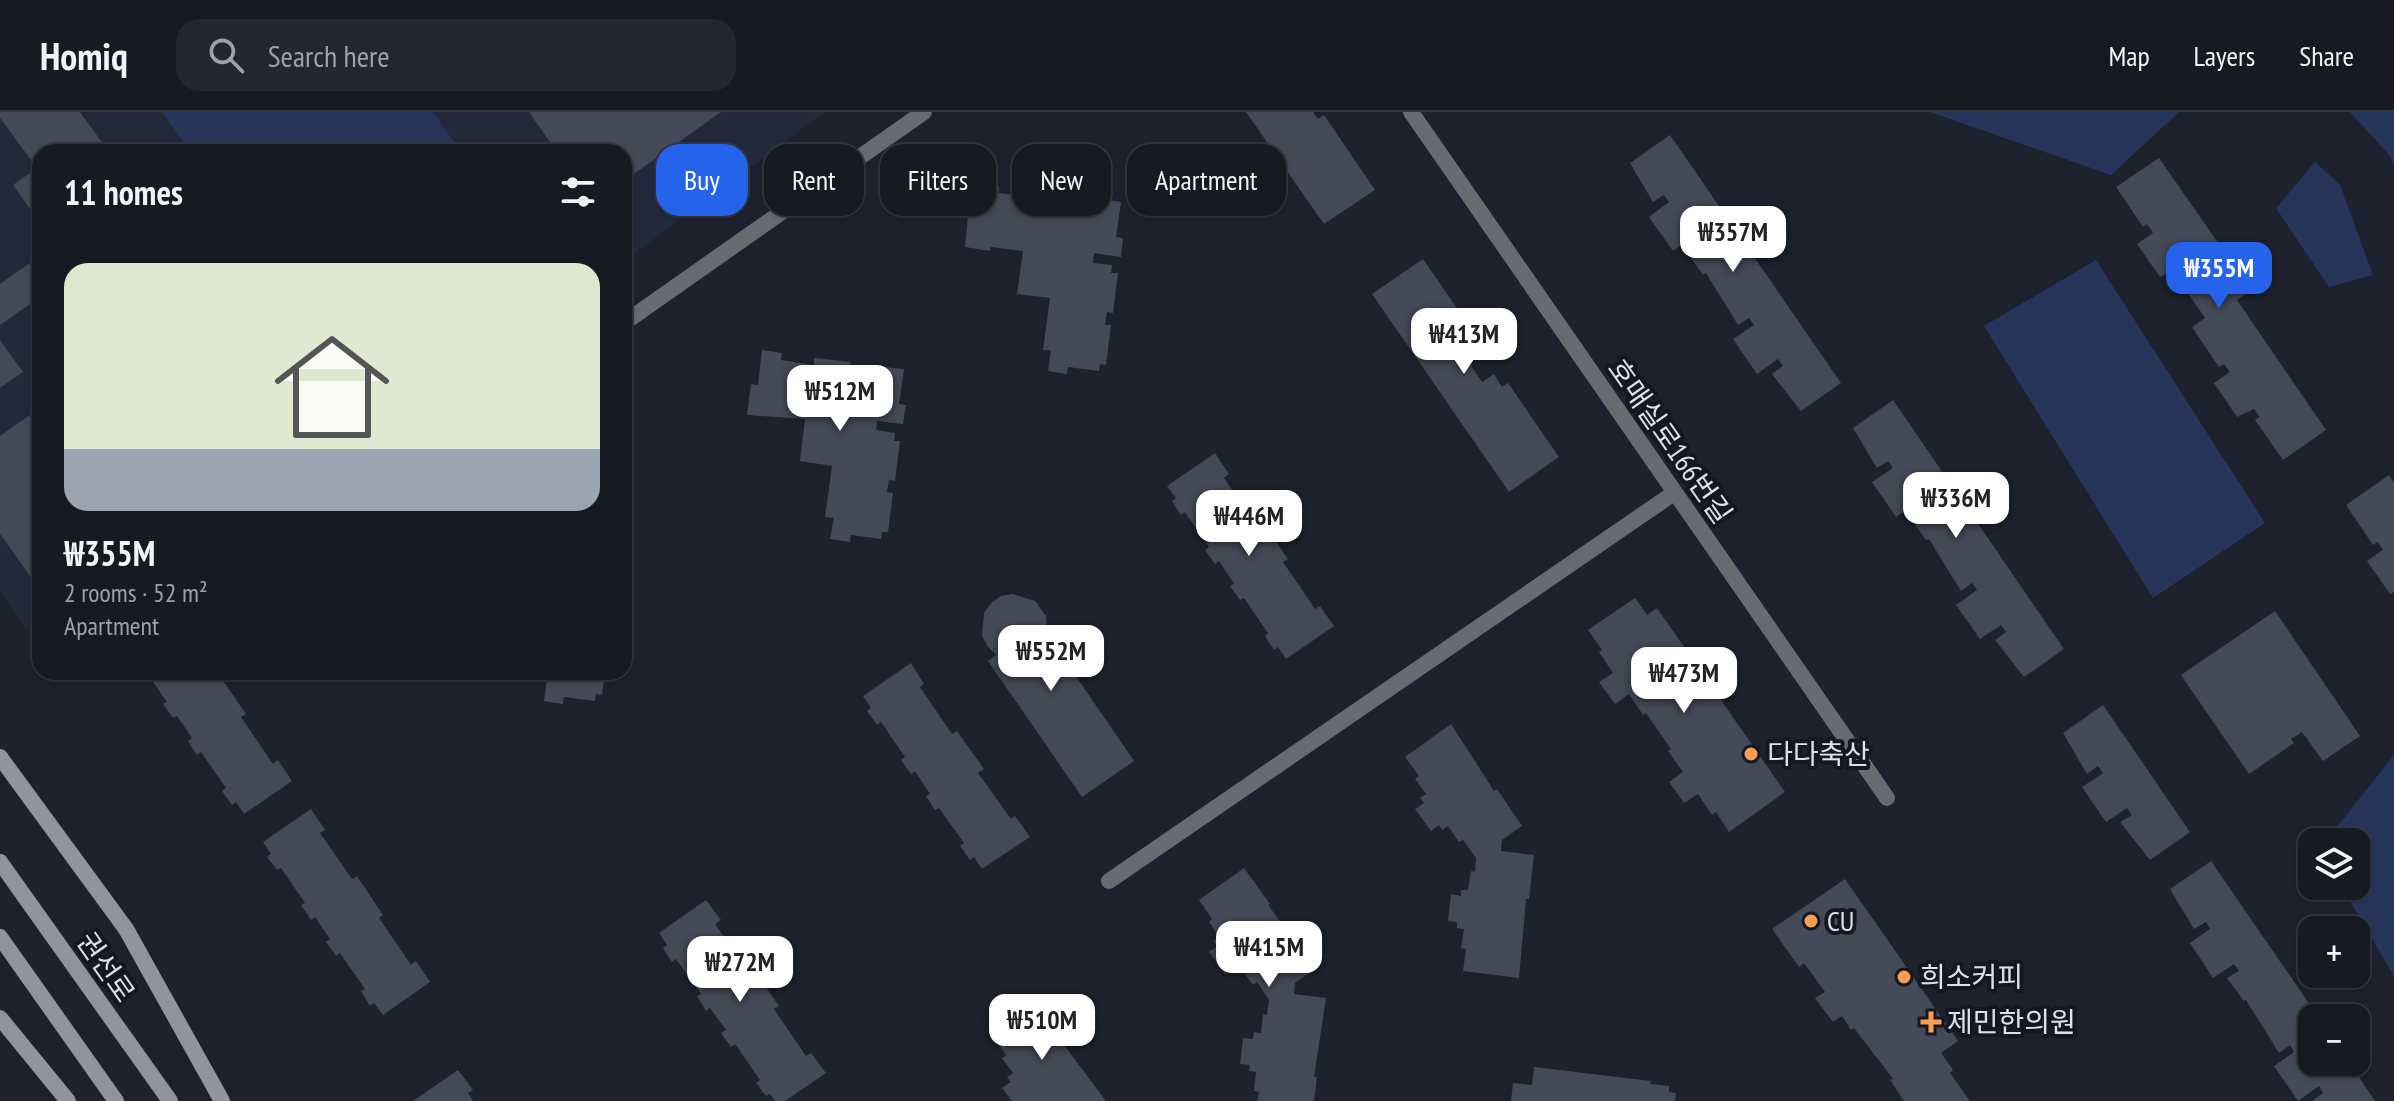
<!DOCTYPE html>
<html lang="en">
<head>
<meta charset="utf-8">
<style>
  :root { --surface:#161a22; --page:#23272f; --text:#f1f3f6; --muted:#9ea1a5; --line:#353840; --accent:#2563eb }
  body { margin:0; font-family:"PT Sans Narrow","Noto Sans KR",sans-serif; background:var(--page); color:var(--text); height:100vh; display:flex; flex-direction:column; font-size:30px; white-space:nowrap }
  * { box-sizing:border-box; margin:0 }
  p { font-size:26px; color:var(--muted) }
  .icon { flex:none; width:44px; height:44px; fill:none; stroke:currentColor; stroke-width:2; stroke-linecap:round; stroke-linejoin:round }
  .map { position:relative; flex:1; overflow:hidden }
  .details { position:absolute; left:32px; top:32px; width:600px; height:536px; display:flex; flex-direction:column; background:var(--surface); border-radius:24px; box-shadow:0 2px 6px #0004,0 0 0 2px var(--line) }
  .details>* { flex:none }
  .banner { position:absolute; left:656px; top:32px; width:760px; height:72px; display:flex; gap:16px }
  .controls { position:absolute; left:2298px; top:716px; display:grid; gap:16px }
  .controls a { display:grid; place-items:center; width:72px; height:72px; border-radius:16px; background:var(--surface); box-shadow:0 2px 6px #0004,0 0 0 2px var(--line); font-size:40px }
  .price { position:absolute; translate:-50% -68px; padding:0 18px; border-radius:16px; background:#fff; color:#222; font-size:26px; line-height:52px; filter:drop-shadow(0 2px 4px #0008) }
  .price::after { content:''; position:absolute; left:50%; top:48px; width:24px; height:18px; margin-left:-12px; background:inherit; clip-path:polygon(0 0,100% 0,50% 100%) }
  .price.current { background:var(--accent); color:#fff }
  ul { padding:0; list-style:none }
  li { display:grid; align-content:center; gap:16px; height:424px; padding:0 32px }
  li span { display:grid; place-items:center; height:248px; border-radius:24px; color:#555 }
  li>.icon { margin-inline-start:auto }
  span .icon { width:144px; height:144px; fill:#fffc; stroke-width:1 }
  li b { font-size:34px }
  h2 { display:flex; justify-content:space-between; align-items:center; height:96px; padding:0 32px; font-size:34px }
  .pill { padding:0 28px; border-radius:24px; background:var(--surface); box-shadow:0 2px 6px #0004,0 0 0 2px var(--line); font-size:28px; line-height:72px }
  .pill.current { background:var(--accent); color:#fff }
  header { display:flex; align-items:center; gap:48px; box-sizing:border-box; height:112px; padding:0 40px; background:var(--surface); border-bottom:2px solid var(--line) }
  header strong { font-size:38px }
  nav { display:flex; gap:44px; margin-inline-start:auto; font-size:28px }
  .search { width:560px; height:72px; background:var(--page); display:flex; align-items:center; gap:20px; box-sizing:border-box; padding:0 28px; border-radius:24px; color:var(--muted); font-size:30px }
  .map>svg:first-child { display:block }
  .built { fill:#22293b }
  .green { fill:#27355a }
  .building { fill:#444a57 }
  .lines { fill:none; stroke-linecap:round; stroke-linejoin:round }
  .minor { stroke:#686b71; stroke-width:16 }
  .secondary { stroke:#90949e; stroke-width:16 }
  .poi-dot { fill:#fc9d52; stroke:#141824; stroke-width:3 }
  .labels { text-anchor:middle; stroke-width:8; stroke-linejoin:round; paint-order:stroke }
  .street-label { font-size:28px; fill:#dee1e9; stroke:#141824 }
  .poi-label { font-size:28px; fill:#dee1e9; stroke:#141824; text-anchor:start }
</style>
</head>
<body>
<header>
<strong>Homiq</strong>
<div class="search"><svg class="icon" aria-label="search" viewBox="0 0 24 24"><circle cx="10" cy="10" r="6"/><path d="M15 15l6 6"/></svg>Search here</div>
<nav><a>Map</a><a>Layers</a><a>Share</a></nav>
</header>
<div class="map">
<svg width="2394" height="989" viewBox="0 0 2394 989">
  <rect width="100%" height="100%" fill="#1d222e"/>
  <path class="built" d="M0,0H825L624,149V40H40V520L32,525L0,480Z"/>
  <path class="green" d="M162,0H433L461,40H190Z
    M1930,0H2179L2111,63Z
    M2350,0H2394V54L2390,44Z
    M2315,50L2340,73L2373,163L2329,175L2276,96Z
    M2096,148L2265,411L2153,486L1984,214Z
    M2394,643V864L2341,774H2356V730H2325Z"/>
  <path class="building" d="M0,0H80L109,40H40V111L13,73L37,56L0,6Z
    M529,0H721L624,69V40H557Z
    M1246,0H1313L1318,7L1324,3L1375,78L1324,112Z
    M1670,23L1841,271L1801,299L1772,262L1783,254L1778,247L1757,262L1733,227L1754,213L1749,206L1738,213L1706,161L1703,163L1687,140L1698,132L1693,125L1673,139L1649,105L1669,90L1664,83L1653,90L1630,51Z
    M2159,46L2251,178L2237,188L2326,318L2283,348L2255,308L2260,305L2254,297L2237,305L2214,271L2230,260L2224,252L2219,255L2192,215L2205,206L2179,168L2184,165L2178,157L2160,165L2137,132L2153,121L2147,112L2143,115L2116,75Z
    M980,71L999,74V81L1031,85L1032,78L1069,83L1068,90L1100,94L1101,87L1121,90L1116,125L1123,126L1121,145L1094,141L1093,151L1112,153L1111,161H1118L1113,201L1107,200L1105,213H1111L1106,253L1100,252L1099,259L1068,255L1067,262L1048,259L1051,238H1043L1050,186L1017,182L1023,139L991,135L990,139L965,135L968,104L975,105Z
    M40,144V185L0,213V172Z
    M1423,147L1474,221L1468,225L1478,238L1466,246L1482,270L1494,262L1502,275L1508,271L1559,345L1509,380L1372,182Z
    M0,228L23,260L0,276Z
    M762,238L782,241L781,248L814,253V246L851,250L850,258L883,262L884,255L904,257L899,292L906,293L903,312L877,309L876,318L895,321L894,329H900L895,369L889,368L887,380L893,381L888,420H882L881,427L851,423L850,430L830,427L834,406L825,405L832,354L800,349L805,307L747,303L751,272L758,273Z
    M1893,288L2064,537L2024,565L1995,528L2006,520L2001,513L1980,527L1956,493L1977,478L1972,471L1961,479L1929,427L1926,428L1910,405L1921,397L1917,390L1896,405L1872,370L1893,356L1888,349L1877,356L1853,316Z
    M40,296V463L33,468L0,422V324Z
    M1215,341L1229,362L1224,366L1256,412L1261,408L1288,447L1283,450L1315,497L1320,494L1334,514L1286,547L1278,535L1274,538L1265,524L1268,521L1244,486L1240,488L1230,474L1234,472L1219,449L1215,452L1205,438L1209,435L1185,400L1181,403L1172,389L1176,386L1167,374Z
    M2389,363L2394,371V480L2390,482L2367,449L2383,438L2378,430L2373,433L2346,393Z
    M1013,482L1035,489L1046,504L1047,522L1134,649L1082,685L988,549L996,543L988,535L982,524L984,501L991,491L1001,484Z
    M1635,486L1647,503L1657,496L1785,680L1729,720L1716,700L1712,703L1698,682L1684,691L1669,670L1683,660L1668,639L1671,637L1646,601L1643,603L1629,582L1615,592L1599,570L1613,561L1599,540L1602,538L1588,518Z
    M2275,499L2360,624L2323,649L2302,620L2291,627L2294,631L2249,662L2181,563Z
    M911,551L924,572L920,575L952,622L957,619L984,657L978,661L1011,707L1015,704L1030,725L982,757L974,745L970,748L960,734L964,731L939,696L935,698L926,684L930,682L915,659L911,662L901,648L905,645L881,610L877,613L867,599L871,596L863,584Z
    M146,560H209L214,566L219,563L246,602L241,605L273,652L278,648L292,669L244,702L236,690L232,693L222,679L226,676L201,640L197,643L188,629L192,626L177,604L173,606L163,592L167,590Z
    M540,560H605L602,583L596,582L595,589L564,585L563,592L544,589L547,568H539Z
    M2103,593L2190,720L2150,748L2120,710L2132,703L2127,696L2106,710L2082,675L2103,661L2098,654L2087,662L2063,621Z
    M1451,612L1494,679L1497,677L1522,714L1502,728L1501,739L1534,743L1529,787H1526L1519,866L1463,859L1466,837L1461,836L1464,817L1457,816V810L1448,809L1451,782L1461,784V778H1468L1471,759L1475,760L1476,746L1463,728L1459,730L1448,714L1442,718L1439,713L1431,719L1415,697L1424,691L1420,686L1426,682L1415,667L1419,664L1405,645Z
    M311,697L325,718L320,721L352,767L357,764L383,803L379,806L411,853L416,849L430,870L383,903L374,891L370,894L361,879L365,877L340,841L336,844L326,830L330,827L315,805L311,808L301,793L305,791L281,756L277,758L267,745L271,742L263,730Z
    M2211,749L2319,906H2312V950H2349L2375,989H2312L2323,981L2319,974L2298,989L2274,954L2294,940L2290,933L2279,941L2246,888L2244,889L2227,866L2239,859L2234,852L2213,866L2190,831L2210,817L2206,810L2194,817L2170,777Z
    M1244,756L1270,792L1268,793L1316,857L1295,871L1294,882L1326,886L1314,965H1317L1314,989H1257L1259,980L1254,979L1256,960L1249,959L1250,953L1240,952L1243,926L1253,927L1254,920L1261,921L1263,902L1267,903L1269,888L1257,870L1253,873L1241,857L1236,861L1232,856L1225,862L1209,840L1217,834L1213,829L1219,825L1209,810L1212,807L1199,788Z
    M1845,767L1958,929L1941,941L1953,958L1950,961L1970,989H1904L1890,968L1893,967L1854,916L1851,918L1842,904L1833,910L1815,886L1825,880L1804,851L1799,855L1772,817Z
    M706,788L721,808L715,812L748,858L752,855L779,894L774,897L806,944L811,941L826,961L785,989H775L770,982L766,984L756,971L760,968L735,932L731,935L721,921L726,918L710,896L706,899L697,884L701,882L676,847L672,850L663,836L667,833L659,821Z
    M1038,891L1063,928L1061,929L1106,989H1012L1002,976L1011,970L1007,965L1013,961L1002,946L1006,943L992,923Z
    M1534,955L1651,969L1650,972L1669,974V980L1676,981L1675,989H1511L1513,971L1532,973Z
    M458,958L473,978L468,981L473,989H413Z"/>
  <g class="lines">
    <path class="minor" d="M1411,0L1887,686
      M624,211L924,0
      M1109,769L1674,381"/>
    <path class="secondary" d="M0,645L126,817L222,989
      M0,750L170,989
      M0,825L116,989
      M0,906L68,989"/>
  </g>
  <g class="poi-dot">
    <circle cx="1751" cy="642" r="8"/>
    <circle cx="1811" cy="809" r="8"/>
    <circle cx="1904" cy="865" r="8"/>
    <path d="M1927 898h8v8h8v8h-8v8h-8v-8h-8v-8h8z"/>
  </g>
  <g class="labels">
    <g class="street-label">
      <text transform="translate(1670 329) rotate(55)" y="10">호매실로166번길</text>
      <text transform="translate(106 855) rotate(55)" y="10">권선로</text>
    </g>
    <g class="poi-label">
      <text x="1767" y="652">다다축산</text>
      <text x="1827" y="819">CU</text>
      <text x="1920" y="875">희소커피</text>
      <text x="1947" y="920">제민한의원</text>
    </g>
  </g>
</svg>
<div class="controls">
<a><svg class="icon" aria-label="layers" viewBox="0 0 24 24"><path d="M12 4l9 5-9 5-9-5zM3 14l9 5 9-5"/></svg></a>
<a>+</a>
<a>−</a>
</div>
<b class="price" style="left:1733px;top:162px">₩357M</b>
<b class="price current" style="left:2219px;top:198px">₩355M</b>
<b class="price" style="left:1464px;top:264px">₩413M</b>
<b class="price" style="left:840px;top:321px">₩512M</b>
<b class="price" style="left:1956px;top:428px">₩336M</b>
<b class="price" style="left:1249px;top:446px">₩446M</b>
<b class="price" style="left:1051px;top:581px">₩552M</b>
<b class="price" style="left:1684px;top:603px">₩473M</b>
<b class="price" style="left:1269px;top:877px">₩415M</b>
<b class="price" style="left:740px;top:892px">₩272M</b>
<b class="price" style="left:1042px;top:950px">₩510M</b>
<div class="banner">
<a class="pill current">Buy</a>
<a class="pill">Rent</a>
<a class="pill">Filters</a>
<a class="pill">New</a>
<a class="pill">Apartment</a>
</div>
<section class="details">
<h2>11 homes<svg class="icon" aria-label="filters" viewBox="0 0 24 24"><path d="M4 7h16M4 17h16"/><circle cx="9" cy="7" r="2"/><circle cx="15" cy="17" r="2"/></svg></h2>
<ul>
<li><span style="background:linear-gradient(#dfe7d0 75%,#9aa5b1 0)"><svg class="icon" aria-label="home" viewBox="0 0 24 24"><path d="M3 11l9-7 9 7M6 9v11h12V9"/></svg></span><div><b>₩355M</b><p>2 rooms · 52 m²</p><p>Apartment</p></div></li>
</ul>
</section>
</div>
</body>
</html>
